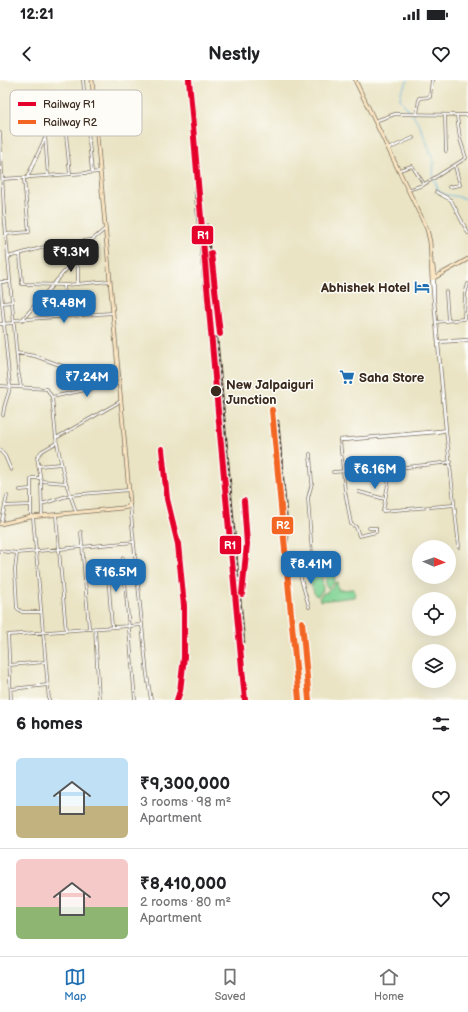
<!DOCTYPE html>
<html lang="en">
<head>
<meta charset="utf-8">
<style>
  :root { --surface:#fff; --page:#f6f6f6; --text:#202124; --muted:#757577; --line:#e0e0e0; --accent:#1f6fb2 }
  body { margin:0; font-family:"Balsamiq Sans",sans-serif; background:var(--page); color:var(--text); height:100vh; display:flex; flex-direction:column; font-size:15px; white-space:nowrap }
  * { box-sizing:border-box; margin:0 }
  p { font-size:13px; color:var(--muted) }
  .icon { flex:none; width:22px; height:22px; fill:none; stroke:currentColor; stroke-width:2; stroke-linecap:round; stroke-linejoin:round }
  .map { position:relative; height:620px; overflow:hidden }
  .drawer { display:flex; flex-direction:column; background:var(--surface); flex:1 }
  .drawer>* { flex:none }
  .needle { width:26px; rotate:92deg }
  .fabs { position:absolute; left:412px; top:460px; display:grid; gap:8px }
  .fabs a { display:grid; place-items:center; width:44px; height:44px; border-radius:50%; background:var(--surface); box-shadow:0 4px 16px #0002; font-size:20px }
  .price { position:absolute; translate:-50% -34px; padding:0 9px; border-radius:8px; background:var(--accent); color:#fff; font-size:13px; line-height:26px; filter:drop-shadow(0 1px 2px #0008) }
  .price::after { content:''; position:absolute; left:50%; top:24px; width:12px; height:9px; margin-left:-6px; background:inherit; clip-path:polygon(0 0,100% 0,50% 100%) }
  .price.active { background:#222; color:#fff }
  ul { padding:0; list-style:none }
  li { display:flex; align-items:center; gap:12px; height:100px; padding:0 16px }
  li+li { border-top:1px solid var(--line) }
  li span { display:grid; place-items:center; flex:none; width:112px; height:80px; border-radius:6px; color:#555 }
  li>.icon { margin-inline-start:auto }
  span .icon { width:48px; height:48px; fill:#fffc; stroke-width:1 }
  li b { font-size:17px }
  h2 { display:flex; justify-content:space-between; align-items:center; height:48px; padding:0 16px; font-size:17px }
  .status { display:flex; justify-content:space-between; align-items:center; height:28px; padding:0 20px; background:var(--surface); direction:ltr }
  .status svg { height:11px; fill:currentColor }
  header { display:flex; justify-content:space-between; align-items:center; height:52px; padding:0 16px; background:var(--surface); font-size:18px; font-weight:600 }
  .tabs { display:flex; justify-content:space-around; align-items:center; height:56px; border-top:1px solid var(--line); background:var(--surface); font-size:11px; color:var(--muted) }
  .tabs a { display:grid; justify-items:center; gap:2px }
  .tabs .active { color:var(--accent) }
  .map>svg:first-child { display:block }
  .green { fill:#81d394; stroke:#5e7e59 }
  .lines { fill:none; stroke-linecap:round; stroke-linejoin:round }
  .stream { stroke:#66b4e0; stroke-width:1 }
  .minor-casing { stroke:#786b58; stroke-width:3.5 }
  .tertiary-casing { stroke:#786b58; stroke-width:4 }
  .secondary-casing { stroke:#786b58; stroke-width:4.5 }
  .minor { stroke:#fff; stroke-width:2 }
  .tertiary { stroke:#fff; stroke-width:2.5 }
  .secondary { stroke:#fbe6c3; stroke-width:3 }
  .rail-casing { stroke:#3b2a1e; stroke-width:2.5 }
  .rail { stroke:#fdfcf7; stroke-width:1; stroke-dasharray:3; stroke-linecap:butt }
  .rail-1-casing { stroke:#fdfcf7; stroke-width:9 }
  .rail-2-casing { stroke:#fdfcf7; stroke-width:9 }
  .rail-1 { stroke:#e4002b; stroke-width:6 }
  .rail-2 { stroke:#f26522; stroke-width:6 }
  .stop-dot { fill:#3b2a1e; stroke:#fdfcf7; stroke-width:1.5 }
  .labels { text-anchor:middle; stroke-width:3; stroke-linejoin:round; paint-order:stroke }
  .poi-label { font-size:13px; font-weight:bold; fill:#3b2a1e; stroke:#fdfcf7; text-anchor:end }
  .stop-label { font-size:13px; font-weight:bold; fill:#3b2a1e; stroke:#fdfcf7; text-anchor:start }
  .key { fill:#fdfcf7; stroke:#c3bdb6; stroke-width:1 }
  .key-label { font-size:11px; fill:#3b2a1e }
  .line-badge { stroke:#fdfcf7; stroke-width:1.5 }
  .badge-label { font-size:11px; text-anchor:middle; font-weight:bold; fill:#fff }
</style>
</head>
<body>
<div class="status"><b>12:21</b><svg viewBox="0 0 49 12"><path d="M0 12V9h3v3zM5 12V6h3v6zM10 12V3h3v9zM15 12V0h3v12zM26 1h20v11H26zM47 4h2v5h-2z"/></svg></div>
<header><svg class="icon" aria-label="back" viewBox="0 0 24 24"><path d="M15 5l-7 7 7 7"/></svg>Nestly<svg class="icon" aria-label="heart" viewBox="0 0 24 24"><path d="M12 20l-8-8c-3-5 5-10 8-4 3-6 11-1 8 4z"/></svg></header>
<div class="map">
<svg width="468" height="620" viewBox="0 0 468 620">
  <rect width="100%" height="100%" fill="#fdfcf7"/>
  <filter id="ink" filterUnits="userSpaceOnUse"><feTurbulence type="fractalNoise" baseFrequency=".025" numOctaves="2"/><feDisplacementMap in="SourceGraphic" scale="8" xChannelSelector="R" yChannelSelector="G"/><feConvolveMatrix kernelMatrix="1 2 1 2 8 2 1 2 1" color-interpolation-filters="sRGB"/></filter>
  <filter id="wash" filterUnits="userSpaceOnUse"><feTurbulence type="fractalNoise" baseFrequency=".012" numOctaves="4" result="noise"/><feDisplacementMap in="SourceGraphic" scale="16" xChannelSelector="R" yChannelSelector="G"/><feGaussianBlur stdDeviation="0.9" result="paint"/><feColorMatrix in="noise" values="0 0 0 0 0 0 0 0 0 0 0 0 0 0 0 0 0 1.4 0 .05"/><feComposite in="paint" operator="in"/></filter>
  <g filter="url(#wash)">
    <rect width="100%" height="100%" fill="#eae4c5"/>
    <path class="green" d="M313,479L321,486L323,510L318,516L315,515L304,487Z
      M325,487L331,489L335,497L334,503L328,508L326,506Z
      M337,501L338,510L354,509L355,517L320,521L319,518L324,512L326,514L327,511L332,508Z"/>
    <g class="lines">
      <path class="stream" d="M408,0L401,12L400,19L418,42L423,53L434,82L433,95L438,110C445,118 458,114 468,120"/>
    </g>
  </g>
  <g filter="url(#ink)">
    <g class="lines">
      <g class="minor-casing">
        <path id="minor" d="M83,0L92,92
          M63,24L70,94
          M417,35L419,18L430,17L432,0
          M445,35L446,71
          M375,41L395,34L468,35
          M87,44L96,43
          M0,53L4,132L18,290L21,307
          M388,69L413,58
          M399,90L412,86L424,104
          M48,96L43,27L93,22
          M27,98L44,60
          M3,99L100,92
          M449,107L460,105L455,86
          M408,110L423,105L466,78L460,59L457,36
          M436,112L451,120L468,153
          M6,154L29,152L24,99
          M20,174L22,204L66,205L110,201
          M8,177L48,166L91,160
          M75,180L78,188V204
          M0,202L10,307
          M0,202H10
          M64,205L67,236
          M446,212L448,240
          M2,223L12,222
          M14,240L112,233
          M22,240L92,160L105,149
          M436,242L464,239L465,214L468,204
          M0,244L14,243
          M17,273L35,276L68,288L118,294
          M0,306L47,309L52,317L56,358L121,321
          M52,317L119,303
          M3,335C4,322 8,318 10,307
          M446,350L459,467
          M56,358L64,397L76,432
          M340,360L345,411L351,444L356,447L359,456L376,452V448H369
          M0,370L5,376L11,390
          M38,386L61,384
          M391,388L383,431L454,425
          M333,392L398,388L451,382
          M41,401L66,403
          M20,410L30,409
          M359,412L385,419
          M42,424L70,415L129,410
          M130,424L147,595L151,620
          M5,426L31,425
          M56,435L66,551
          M42,436L41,401L37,377L42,371L56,363
          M31,437V400L32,398H40
          M33,437L49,620
          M1,444L7,416
          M81,452L89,548
          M0,471L17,473L134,462
          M17,473L15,490L17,528L22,532H41
          M123,478L135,620
          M107,481L112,547
          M309,527L301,499L302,485L312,475L308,418L312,403L310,374
          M95,548L99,620
          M9,585L45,582
          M11,609L48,605
          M11,620L8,555L142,545"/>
      </g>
      <g class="tertiary-casing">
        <path id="tertiary" d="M434,198V215
          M438,262L468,260
          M340,360L437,352L446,350L432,199
          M344,360L440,351"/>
      </g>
      <g class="secondary-casing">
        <path id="secondary" d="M355,0L427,149L430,162L432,199L468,179
          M433,186L434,198
          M0,444L31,437L122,428L128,427L130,423L92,0"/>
      </g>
      <use href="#minor" class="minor"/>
      <use href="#tertiary" class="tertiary"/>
      <use href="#secondary" class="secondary"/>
      <g class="rail-casing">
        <path id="rail" d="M195,112L217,344
          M207,145L244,562
          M274,329L275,347
          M278,341L288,456L286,480
          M162,369L167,419L178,464L184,526V577L180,611L177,620
          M243,501L247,464L244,421
          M302,542L309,620"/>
      </g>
      <use href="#rail" class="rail"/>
      <g class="rail-1-casing">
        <path id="rail-1" d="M189,0L219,343L245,620
          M211,173L220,254
          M162,369L167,419L178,464L184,526V577L180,611L177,620
          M242,514L247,464L244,421"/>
      </g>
      <g class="rail-2-casing">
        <path id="rail-2" d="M272,330L299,620
          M302,542L309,620"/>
      </g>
      <use href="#rail-1" class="rail-1"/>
      <use href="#rail-2" class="rail-2"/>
    </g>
  </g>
  <defs>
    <g id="hotel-bare" transform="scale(1.2)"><path d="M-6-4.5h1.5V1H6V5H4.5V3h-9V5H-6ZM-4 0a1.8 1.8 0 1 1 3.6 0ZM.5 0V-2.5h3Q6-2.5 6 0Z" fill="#1f6fb2" stroke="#fdfcf7" stroke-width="2.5" paint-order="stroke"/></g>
    <g id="supermarket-bare" transform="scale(1.2)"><path d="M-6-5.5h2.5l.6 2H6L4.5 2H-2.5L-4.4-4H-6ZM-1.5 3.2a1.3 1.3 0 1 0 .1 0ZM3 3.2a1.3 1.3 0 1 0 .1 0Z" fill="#1f6fb2" stroke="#fdfcf7" stroke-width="2.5" paint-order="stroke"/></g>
  </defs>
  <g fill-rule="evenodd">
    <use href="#hotel-bare" x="422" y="207"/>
    <use href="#supermarket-bare" x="347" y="297"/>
  </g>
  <circle class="stop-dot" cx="216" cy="311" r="6"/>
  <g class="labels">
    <g class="poi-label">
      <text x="410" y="212">Abhishek Hotel</text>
      <text x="359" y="302" text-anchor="start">Saha Store</text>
    </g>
    <g class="stop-label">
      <text x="226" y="309">New Jalpaiguri<tspan x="226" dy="15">Junction</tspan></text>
    </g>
  </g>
  <rect x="10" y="10" width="132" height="46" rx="6" class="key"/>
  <rect x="18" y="22" width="18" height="4" fill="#e4002b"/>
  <rect x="18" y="40" width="18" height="4" fill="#f26522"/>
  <g class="key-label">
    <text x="43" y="28">Railway R1</text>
    <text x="43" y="46">Railway R2</text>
  </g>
  <g class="line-badge">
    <rect x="191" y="145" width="23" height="20" rx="4" fill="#e4002b"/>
    <rect x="271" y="436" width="23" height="19" rx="4" fill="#f26522"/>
    <rect x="219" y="455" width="23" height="20" rx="4" fill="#e4002b"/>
  </g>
  <g class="badge-label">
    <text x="203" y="159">R1</text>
    <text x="283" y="449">R2</text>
    <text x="230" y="469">R1</text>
  </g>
</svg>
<div class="fabs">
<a><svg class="needle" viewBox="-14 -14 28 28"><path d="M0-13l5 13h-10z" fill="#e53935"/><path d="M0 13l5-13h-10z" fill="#757577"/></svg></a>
<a><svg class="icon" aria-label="locate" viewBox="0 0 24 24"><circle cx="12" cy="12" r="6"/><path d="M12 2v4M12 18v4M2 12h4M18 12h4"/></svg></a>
<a><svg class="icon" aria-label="layers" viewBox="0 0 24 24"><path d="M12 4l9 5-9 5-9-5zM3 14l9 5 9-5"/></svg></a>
</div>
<b class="price active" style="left:71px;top:193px">₹9.3M</b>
<b class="price" style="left:64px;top:244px">₹9.48M</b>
<b class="price" style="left:87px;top:318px">₹7.24M</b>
<b class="price" style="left:375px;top:410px">₹6.16M</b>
<b class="price" style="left:311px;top:505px">₹8.41M</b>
<b class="price" style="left:116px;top:513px">₹16.5M</b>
</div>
<section class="drawer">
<h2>6 homes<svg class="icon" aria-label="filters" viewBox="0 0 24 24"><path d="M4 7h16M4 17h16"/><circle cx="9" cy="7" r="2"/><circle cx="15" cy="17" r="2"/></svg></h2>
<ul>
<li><span style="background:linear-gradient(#bfe0f5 60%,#c2b280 0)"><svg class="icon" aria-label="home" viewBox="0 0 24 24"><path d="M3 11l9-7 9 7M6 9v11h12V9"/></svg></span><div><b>₹9,300,000</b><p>3 rooms · 98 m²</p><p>Apartment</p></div><svg class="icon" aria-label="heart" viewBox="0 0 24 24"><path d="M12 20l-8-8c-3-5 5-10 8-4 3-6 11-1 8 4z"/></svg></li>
<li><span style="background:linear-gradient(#f6c9c9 60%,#8fb573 0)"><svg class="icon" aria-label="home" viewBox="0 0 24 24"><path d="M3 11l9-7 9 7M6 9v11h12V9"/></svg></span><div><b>₹8,410,000</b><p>2 rooms · 80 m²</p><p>Apartment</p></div><svg class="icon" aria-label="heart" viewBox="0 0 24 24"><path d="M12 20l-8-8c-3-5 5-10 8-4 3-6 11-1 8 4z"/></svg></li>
</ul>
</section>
<nav class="tabs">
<a class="active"><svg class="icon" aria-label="map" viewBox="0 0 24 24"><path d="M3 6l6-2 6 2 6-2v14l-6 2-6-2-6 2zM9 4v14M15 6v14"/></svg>Map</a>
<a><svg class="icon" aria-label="saved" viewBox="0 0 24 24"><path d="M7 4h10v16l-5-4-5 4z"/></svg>Saved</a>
<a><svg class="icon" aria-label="home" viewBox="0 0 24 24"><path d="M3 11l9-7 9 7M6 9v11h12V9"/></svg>Home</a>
</nav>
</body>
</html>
